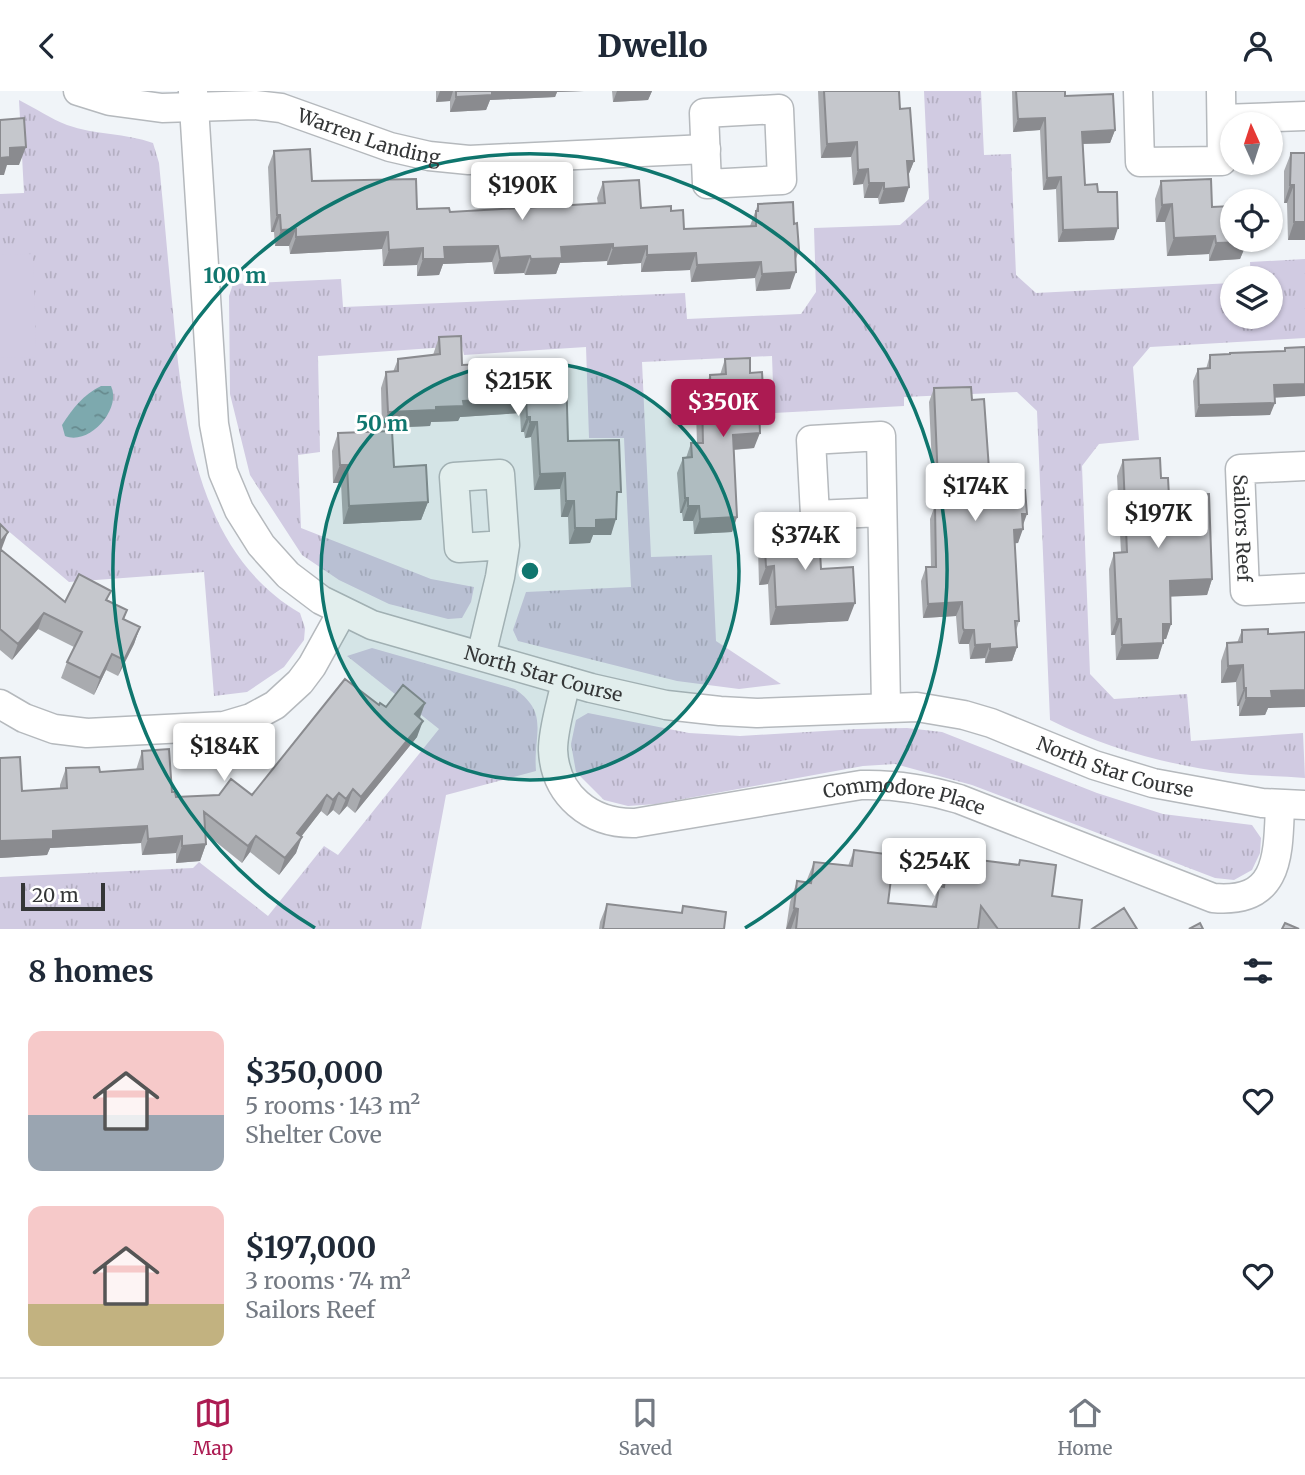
<!DOCTYPE html>
<html lang="en">
<head>
<meta charset="utf-8">
<style>
  :root { --surface:#fff; --page:#f2f2f3; --text:#1f2937; --muted:#747a83; --line:#e0e1e3; --accent:#ac1b52 }
  body { margin:0; font-family:Merriweather,serif; background:var(--page); color:var(--text); height:100vh; display:flex; flex-direction:column; font-size:26px; white-space:nowrap }
  * { box-sizing:border-box; margin:0 }
  p { font-size:23px; color:var(--muted) }
  .icon { flex:none; width:38px; height:38px; fill:none; stroke:currentColor; stroke-width:2; stroke-linecap:round; stroke-linejoin:round }
  .map { position:relative; height:838px; overflow:hidden }
  .panel { display:flex; flex-direction:column; background:var(--surface); flex:1 }
  .panel>* { flex:none }
  .needle { width:46px; rotate:357deg }
  .controls { position:absolute; left:1220px; top:21px; display:grid; gap:14px }
  .controls a { display:grid; place-items:center; width:63px; height:63px; border-radius:50%; background:var(--surface); box-shadow:0 2px 5px #0004; font-size:35px }
  .scale { position:absolute; left:21px; bottom:18px; width:84px; box-sizing:border-box; padding-left:7px; border:4px solid #343637; border-top:0; font-size:19px; line-height:24px; white-space:nowrap; color:#343637; -webkit-text-stroke:5px #fff; paint-order:stroke }
  .price { position:absolute; translate:-50% -60px; padding:0 16px; border-radius:7px; background:#fff; color:#222; font-size:23px; line-height:46px; filter:drop-shadow(0 2px 4px #0008) }
  .price::after { content:''; position:absolute; left:50%; top:42px; width:21px; height:16px; margin-left:-10px; background:inherit; clip-path:polygon(0 0,100% 0,50% 100%) }
  .price.active { background:var(--accent); color:#fff }
  ul { padding:0; list-style:none }
  li { display:flex; align-items:center; gap:21px; height:175px; padding:0 28px }
  li span { display:grid; place-items:center; flex:none; width:196px; height:140px; border-radius:14px; color:#555 }
  li>.icon { margin-inline-start:auto }
  span .icon { width:84px; height:84px; fill:#fffc; stroke-width:1 }
  li b { font-size:30px }
  h2 { display:flex; justify-content:space-between; align-items:center; height:84px; padding:0 28px; font-size:30px }
  header { display:flex; justify-content:space-between; align-items:center; height:91px; padding:0 28px; background:var(--surface); font-size:32px; font-weight:800 }
  .tab-bar { display:flex; justify-content:space-around; align-items:center; height:98px; border-top:2px solid var(--line); background:var(--surface); font-size:19px; color:var(--muted) }
  .tab-bar a { display:grid; justify-items:center; gap:4px }
  .tab-bar .active { color:var(--accent) }
  .map>svg:first-child { display:block }
  .grass { fill:url(#grass-tufts) }
  .park { fill:#d1cbe2 }
  .water { fill:url(#water-ripples) }
  .lines { fill:none; stroke-linecap:round; stroke-linejoin:round }
  .minor-casing { stroke:#b5b9bd; stroke-width:31 }
  .minor { stroke:#fff; stroke-width:28 }
  .wall { fill:#a9abaf }
  .shaded-wall { fill:#8a8b8f }
  .building { fill:#c5c7cc; stroke:#8a8b8f; stroke-width:2 }
  .ring { fill:none; stroke:#0f766e; stroke-width:3.5 }
  .labels { text-anchor:middle; stroke-width:6; stroke-linejoin:round; paint-order:stroke }
  .street-label { font-size:19px; fill:#343637; stroke:#fff }
  .centre { fill:#0f766e; stroke:#fff; stroke-width:3.5 }
  .ring-label { font-size:21px; text-anchor:middle; font-weight:bold; fill:#0f766e; stroke:#fff; stroke-width:6; stroke-linejoin:round; paint-order:stroke }
</style>
</head>
<body>
<header><svg class="icon" aria-label="back" viewBox="0 0 24 24"><path d="M15 5l-7 7 7 7"/></svg>Dwello<svg class="icon" aria-label="person" viewBox="0 0 24 24"><circle cx="12" cy="8" r="4"/><path d="M4 21q1-7 8-7t8 7"/></svg></header>
<div class="map">
<svg width="1305" height="838" viewBox="0 0 1305 838">
  <defs>
    <pattern id="grass-tufts" width="24" height="20" patternUnits="userSpaceOnUse" patternTransform="scale(1.75)"><rect width="24" height="20" fill="#d1cbe2"/><path d="M3 7l-1-3M5 7V3M7 7l1-3M15 17l-1-3M17 17v-4M19 17l1-3" fill="none" stroke="#b4afc2"/></pattern>
    <pattern id="water-ripples" width="26" height="14" patternUnits="userSpaceOnUse" patternTransform="scale(1.75)"><rect width="26" height="14" fill="#7da9ae"/><path d="M2 4q2-2 4 0t4 0M15 11q2-2 4 0t4 0" fill="none" stroke="#678a8e"/></pattern>
  </defs>
  <rect width="100%" height="100%" fill="#f0f4f8"/>
  <path class="grass" d="M924,0H981L984,64L1011,63L1016,184L1036,202L1232,192V226H1270V187H1251L1250,171L1305,168V247L1150,256L1133,276L1139,349L1099,353L1082,375L1090,583L1114,608L1187,603L1191,650L1303,642L1305,687C1280,685 1254,685 1230,682C1168,674 1105,657 1050,629L1037,320L1017,301L904,306V315L774,322L772,265L642,271L651,466L712,464L716,550L781,593L739,598L677,590L518,550L513,539L526,501L631,496L624,347H589L586,256L464,264L462,255L318,265L320,361L298,364L301,437L431,488L474,496L471,511L462,527L448,528L389,513L339,489L302,464L250,384L230,303L229,205L233,193L341,188L343,216L685,202L687,228L801,223L816,201L814,137L900,134L929,108Z
    M19,9C35,17 51,28 67,34C95,44 126,42 153,52L159,72C164,122 168,171 173,221C183,328 196,461 300,522L305,537L304,549L284,576L247,601L214,605L204,481L69,491L0,433V103L24,102Z
    M372,557L515,598C550,623 533,642 536,680L446,704L421,838H0V786L193,777L199,771L268,825L324,755L338,764L439,638L347,565Z
    M588,622L689,642L740,645L857,638L907,637L942,641L1097,702L1163,723L1252,734L1261,747L1260,762L1252,779L1234,789L1215,787L972,694L895,673L863,675L656,713L628,715L604,709L576,681L571,653L576,629Z"/>
  <path class="park" d="M33,163L36,266L0,267V164Z"/>
  <path class="water" d="M101,295H111C122,318 89,355 65,345L62,334C73,317 83,304 101,295Z"/>
  <g class="lines">
    <g class="minor-casing">
      <g id="minor">
        <path id="s1" d="M78,0L110,10L162,17L255,14L281,17L390,56L429,65L469,69L706,58"/>
        <path id="s2" d="M193,0L214,333L223,381L239,419L261,454L288,484L321,509L372,534L591,597L666,614L720,620L757,622L917,616L964,624L991,632L1094,674L1153,692L1262,712L1305,714"/>
        <path d="M1138,0L1140,71L1222,70L1221,0"/>
        <path d="M779,18L782,89L707,93L704,22Z"/>
        <path d="M1222,28L1305,25"/>
        <path id="s3" d="M1305,375L1240,378L1245,500L1305,497"/>
        <path d="M882,421L815,424L811,349L881,345L886,615"/>
        <path d="M481,565L500,486L505,454L500,383L454,386L459,457L505,454"/>
        <path id="s4" d="M566,590C562,611 553,637 553,659C555,704 590,733 635,732L861,694C896,693 926,698 959,708L1213,807C1280,813 1278,764 1280,714"/>
        <path d="M0,613L24,627L54,638L87,642L224,635L251,627L275,614L300,591L312,575L342,521"/>
      </g>
    </g>
    <use href="#minor" class="minor"/>
  </g>
  <path class="wall" d="M436,0H584L557,1L555,6L490,9L486,19L450,21V10L436,11Z
    M612,0H652L648,9L613,11Z
    M818,0H899L900,18L914,70L908,85L904,111L879,113L878,107H864L863,93L853,94L851,66L821,67Z
    M1012,0H1065V5L1115,39L1110,52L1083,53L1085,94L1098,101L1114,149L1058,151L1056,98L1043,99L1040,39L1013,41Z
    M274,60L312,90L417,118L450,121L598,113L597,107L603,91L641,117L671,120L684,138L750,135L758,113L794,133L799,159L796,168L790,198L756,200L755,187L691,191L690,179L641,181V172L607,174V170L560,172L556,183L525,184L524,182L494,183L492,171L443,173L439,184L417,185V174L383,175L382,158L290,163L289,155H275L274,141H271L268,76Z
    M1291,62H1305V149H1288L1287,112H1284V80Z
    M1161,90L1212,116L1247,151L1240,168L1209,170V163L1167,165L1165,131H1156L1155,108Z
    M439,246L462,274L562,270L568,350L617,412L611,444H593L590,452L569,453L568,426H561L560,398L534,399L531,346L525,347L524,341H521L520,322L460,326L458,330L431,331L430,335L382,337L381,297L386,281H393L398,268L433,264Z
    M1305,256V305L1275,306L1270,324L1195,326L1193,290L1198,278H1206L1210,264L1229,263L1230,262L1284,260L1285,257Z
    M725,268L750,282L764,316L759,329L754,357L734,359L737,426L732,441L694,443L693,430H683L682,422H680L677,382L683,367H686L691,352H697L696,322L702,307H705L704,299L710,284H720Z
    M934,297L972,309L989,378L1023,434L1018,452H1015L1019,530L1016,540L1017,556L1012,570L985,572V567L970,568L969,553H959L958,551L956,525L923,527L921,490L926,476H931L930,428L934,417L929,311Z
    M338,342L394,376L428,411L421,429L343,433L341,392H333L332,360Z
    M1123,369L1161,387L1212,488L1207,504L1170,505L1171,533L1166,548H1163L1158,568L1116,569L1115,544H1111L1109,478L1114,462L1121,461L1117,385Z
    M0,433L2,457L1,459L65,511L108,509L127,519L124,528L140,536L134,553L118,585L106,579L94,604L61,587L67,571L74,556L38,538L12,569L0,559Z
    M764,441L790,444L821,478L848,530L770,534L768,493L759,494L758,458Z
    M1242,539L1268,617L1265,624L1239,625V615H1237L1236,591L1221,592V570L1227,552H1237Z
    M425,612L420,627L417,646L355,722L347,715L339,724L333,719L327,725L321,720L301,745L296,762L279,784L250,761L242,772L206,743V753L200,770L176,772V762L142,764L141,752L50,757L47,764L0,767V667L22,700L60,698V694L66,677L100,681L136,679L142,660L176,706L252,704L379,614L386,616Z
    M854,759L888,812L931,816L946,780L952,781L955,773L977,776L980,769L1018,774L1020,769L1052,805L1079,838H786L790,811L797,790L806,791L814,771L848,775Z
    M607,813L681,822L683,815L724,838H599L600,831Z"/>
  <path class="shaded-wall" d="M440,0H453L450,10L436,11Z
    M489,0H584L557,1L555,6L490,9L486,19L450,21L456,6Z
    M617,0H652L648,9L613,11Z
    M1045,27L1040,39L1013,41L1018,28Z
    M1115,39L1110,52L1078,53L1082,41Z
    M857,51L851,66L821,67L827,53Z
    M26,56L19,74H7L4,84H0V67L10,57Z
    M907,70H914L908,85Z
    M868,78L863,93L853,94L858,79Z
    M1061,86L1056,98L1043,99L1047,87Z
    M869,92H884L878,107H864Z
    M1290,94H1294L1287,112H1284Z
    M909,96L904,111L879,113L884,98Z
    M1172,113L1165,131H1156L1162,114Z
    M277,124H280L274,141H271Z
    M1294,131H1305V149H1288Z
    M1118,137L1114,149L1058,151L1063,139Z
    M296,138L289,155H275L281,139Z
    M388,141L382,158L290,163L296,146Z
    M1215,145L1209,163L1167,165L1174,147Z
    M1247,151L1240,168L1209,170L1216,152Z
    M613,153L607,170L560,172L556,183L525,184L531,168L561,156Z
    M498,155L492,171L443,173L439,184L417,185L423,168L444,156Z
    M647,155L641,172L607,174L613,157Z
    M423,157L417,174L383,175L389,159Z
    M696,162L690,179L641,181L647,164Z
    M530,165L524,182L494,183L500,167Z
    M761,171L755,187L691,191L697,174Z
    M796,181L790,198L756,200L762,183Z
    M1305,293V305L1270,307L1274,294Z
    M526,307L520,322L460,326L458,330L431,331L430,335L382,337L388,321L436,316L463,310Z
    M1275,312L1270,324L1195,326L1199,314Z
    M759,316H764L759,331Z
    M527,326H530L524,341H521Z
    M530,331H537L531,346L525,347Z
    M760,342L754,357L728,359L733,344Z
    M340,374H347L341,392H333Z
    M565,382L560,398L534,399L540,383Z
    M685,407H688L682,422H680Z
    M566,410H574L568,426H561Z
    M428,411L421,429L343,433L349,415Z
    M688,415H699L693,430H683Z
    M1022,423H1027L1022,437Z
    M737,426L732,441L694,443L700,428Z
    M616,428L611,444H593L590,452L569,453L575,437L596,429Z
    M1023,438L1018,452L1009,453L1014,439Z
    M8,441L2,457L0,460V451Z
    M774,475L768,493L759,494L766,476Z
    M1212,488L1207,504L1164,506L1170,490Z
    M962,511L956,525L923,527L928,513Z
    M855,512L848,530L770,534L776,516Z
    M44,522L38,538L12,569L18,553Z
    M1117,528H1121L1115,544H1111Z
    M1163,533H1171L1166,548L1157,549Z
    M140,536L134,553L118,585L124,569Z
    M964,539H974L969,553H959Z
    M1163,552L1158,568L1116,569L1122,554Z
    M990,553L985,567L970,568L975,554Z
    M1017,556L1012,570L985,572L990,558Z
    M112,563L106,579L94,604L100,587Z
    M1243,574L1236,591L1221,592L1228,575Z
    M1244,597H1246L1239,615H1237Z
    M1305,599V616L1268,617L1265,624L1239,625L1246,607L1271,600Z
    M425,612L419,628L415,623Z
    M423,630L417,646L355,722L361,706Z
    M353,698L347,715L339,724L346,708Z
    M339,702L333,719L327,725L333,709Z
    M327,704L321,720L291,759L297,742Z
    M147,735L141,752L50,757L47,764L0,767V750L53,740Z
    M182,745L176,762L142,764L148,748Z
    M256,745L250,761L242,772L248,755Z
    M302,746L296,762L279,784L285,767Z
    M206,753L200,770L176,772L182,755Z
    M794,817L798,818L791,838H786Z"/>
  <path class="building" d="M456,0H492V4L456,6Z
    M824,0H899L900,18L910,17L914,70H907L909,96L884,98V92H869L868,78L858,79L857,51L827,53Z
    M1016,0H1065V5L1113,3L1115,39L1082,41L1085,94L1097,93L1098,101H1117L1118,137L1063,139L1061,86L1047,87L1045,27L1018,28Z
    M24,27L26,56L10,57V66L0,67V29Z
    M310,58L312,90L416,88L417,118L449,117L450,121L605,112L603,91L639,89L641,117L671,115V120L683,119L684,138L756,135V120H758V113L793,111L794,133L797,132L799,159H795L796,181L762,183L761,171L697,174L696,162L647,164V155L613,157V153L561,156L562,167L531,168L530,165L500,167L498,155L444,156L445,168H423V157L389,159L388,141L296,146V138L281,139L280,124H277L274,60Z
    M1291,62H1305V131H1294V94H1290Z
    M1211,88L1212,116L1232,115V149H1247V151L1216,152L1215,145L1174,147L1172,113L1162,114L1161,90Z
    M461,245L462,274L562,270V282L566,281L568,350L619,349L621,401H617L616,428L596,429V437H575L574,410H566L565,382L540,383L537,331H530V326H527L526,307L463,310L464,315L436,316V319L388,321L386,281L398,280V268L440,263L439,246Z
    M1305,256V293L1274,294L1275,312L1199,314L1198,278L1210,277V264L1230,263V262L1285,260V257Z
    M750,267V282L762,281L764,316H759L760,342L733,344L737,426L700,428L699,415H688V407H685L683,367L692,366L691,352H703L702,307H711L710,284L726,283L725,268Z
    M971,296L972,309L984,308L989,378L1021,377L1022,399H1025L1027,423H1022L1023,438L1014,439L1019,530H1015L1017,556L990,558V553L975,554L974,539H964L963,537L962,511L928,513L926,476H936L935,415L939,414L934,297Z
    M392,340L394,376L426,374L428,411L349,415L347,374H340L338,342Z
    M1160,367L1161,387H1168L1169,405L1209,403L1212,488L1170,490L1171,533H1163V552L1122,554L1121,528H1117L1114,462L1127,461L1123,369Z
    M0,433L8,441L0,451Z
    M789,439L790,444L819,443L821,478L853,476L855,512L776,516L774,475L766,476L764,441Z
    M0,458L65,511L79,483L111,500L106,509L127,519L123,528L140,536L124,569L112,563L100,587L67,571L82,541L44,522L18,553L0,538Z
    M1268,538V543L1305,541V599L1271,600L1272,607H1246V597H1244L1243,574L1228,575L1227,552L1242,551V539Z
    M345,588L379,614L380,612L386,616L403,594L425,612L415,623L423,630L361,706L353,698L346,708L339,702L333,709L327,704L297,742L302,746L285,767L256,745L248,755L204,721L206,753L182,755V745L148,748L147,735L53,740V748L0,750V667L20,666L22,700L67,697L66,677L99,676L100,681L143,678L142,660L169,658L172,701H175L176,706L219,704L231,688L252,704Z
    M854,759L894,764L888,812L936,816L939,795L944,796L946,780L954,781L955,773L979,776L980,769L1019,774L1020,769L1056,774L1052,805L1082,809L1079,838H998L981,815L978,838H796L798,818L794,817L797,790L811,792L814,771L852,775Z
    M607,813L682,822L683,815L726,821L724,838H603Z
    M1124,817L1137,838H1092Z
    M1200,832L1203,838H1189Z
    M1285,832L1299,838H1282Z"/>
  <circle cx="530" cy="480" r="209" fill="#0f766e" fill-opacity=".12"/>
  <g class="ring">
    <circle cx="530" cy="480" r="209"/>
    <path d="M315 837A417 417 0 1 1 745 837"/>
  </g>
  <g class="labels">
    <g class="street-label">
      <text dy="7" stroke="none"><textPath href="#s1" startOffset="298">Warren Landing</textPath></text>
      <text dy="7" stroke="none"><textPath href="#s3" startOffset="124">Sailors Reef</textPath></text>
      <text dy="7" stroke="none"><textPath href="#s2" startOffset="782">North Star Course</textPath></text>
      <text dy="7" stroke="none"><textPath href="#s2" startOffset="1368">North Star Course</textPath></text>
      <text dy="7" stroke="none"><textPath href="#s4" startOffset="466">Commodore Place</textPath></text>
    </g>
  </g>
  <circle cx="530" cy="480" r="10" class="centre"/>
  <g class="ring-label">
    <text x="235" y="192">100 m</text>
    <text x="382" y="340">50 m</text>
  </g>
</svg>
<div class="controls">
<a><svg class="needle" viewBox="-14 -14 28 28"><path d="M0-13l5 13h-10z" fill="#e53935"/><path d="M0 13l5-13h-10z" fill="#747a83"/></svg></a>
<a><svg class="icon" aria-label="locate" viewBox="0 0 24 24"><circle cx="12" cy="12" r="6"/><path d="M12 2v4M12 18v4M2 12h4M18 12h4"/></svg></a>
<a><svg class="icon" aria-label="layers" viewBox="0 0 24 24"><path d="M12 4l9 5-9 5-9-5zM3 14l9 5 9-5"/></svg></a>
</div>
<div class="scale">20 m</div>
<b class="price" style="left:522px;top:131px">$190K</b>
<b class="price" style="left:518px;top:327px">$215K</b>
<b class="price active" style="left:723px;top:348px">$350K</b>
<b class="price" style="left:975px;top:432px">$174K</b>
<b class="price" style="left:1158px;top:459px">$197K</b>
<b class="price" style="left:805px;top:481px">$374K</b>
<b class="price" style="left:224px;top:692px">$184K</b>
<b class="price" style="left:934px;top:807px">$254K</b>
</div>
<section class="panel">
<h2>8 homes<svg class="icon" aria-label="filters" viewBox="0 0 24 24"><path d="M4 7h16M4 17h16"/><circle cx="9" cy="7" r="2"/><circle cx="15" cy="17" r="2"/></svg></h2>
<ul>
<li><span style="background:linear-gradient(#f6c9c9 60%,#9aa5b1 0)"><svg class="icon" aria-label="home" viewBox="0 0 24 24"><path d="M3 11l9-7 9 7M6 9v11h12V9"/></svg></span><div><b>$350,000</b><p>5 rooms · 143 m²</p><p>Shelter Cove</p></div><svg class="icon" aria-label="heart" viewBox="0 0 24 24"><path d="M12 20l-8-8c-3-5 5-10 8-4 3-6 11-1 8 4z"/></svg></li>
<li><span style="background:linear-gradient(#f6c9c9 70%,#c2b280 0)"><svg class="icon" aria-label="home" viewBox="0 0 24 24"><path d="M3 11l9-7 9 7M6 9v11h12V9"/></svg></span><div><b>$197,000</b><p>3 rooms · 74 m²</p><p>Sailors Reef</p></div><svg class="icon" aria-label="heart" viewBox="0 0 24 24"><path d="M12 20l-8-8c-3-5 5-10 8-4 3-6 11-1 8 4z"/></svg></li>
</ul>
</section>
<nav class="tab-bar">
<a class="active"><svg class="icon" aria-label="map" viewBox="0 0 24 24"><path d="M3 6l6-2 6 2 6-2v14l-6 2-6-2-6 2zM9 4v14M15 6v14"/></svg>Map</a>
<a><svg class="icon" aria-label="saved" viewBox="0 0 24 24"><path d="M7 4h10v16l-5-4-5 4z"/></svg>Saved</a>
<a><svg class="icon" aria-label="home" viewBox="0 0 24 24"><path d="M3 11l9-7 9 7M6 9v11h12V9"/></svg>Home</a>
</nav>
</body>
</html>
